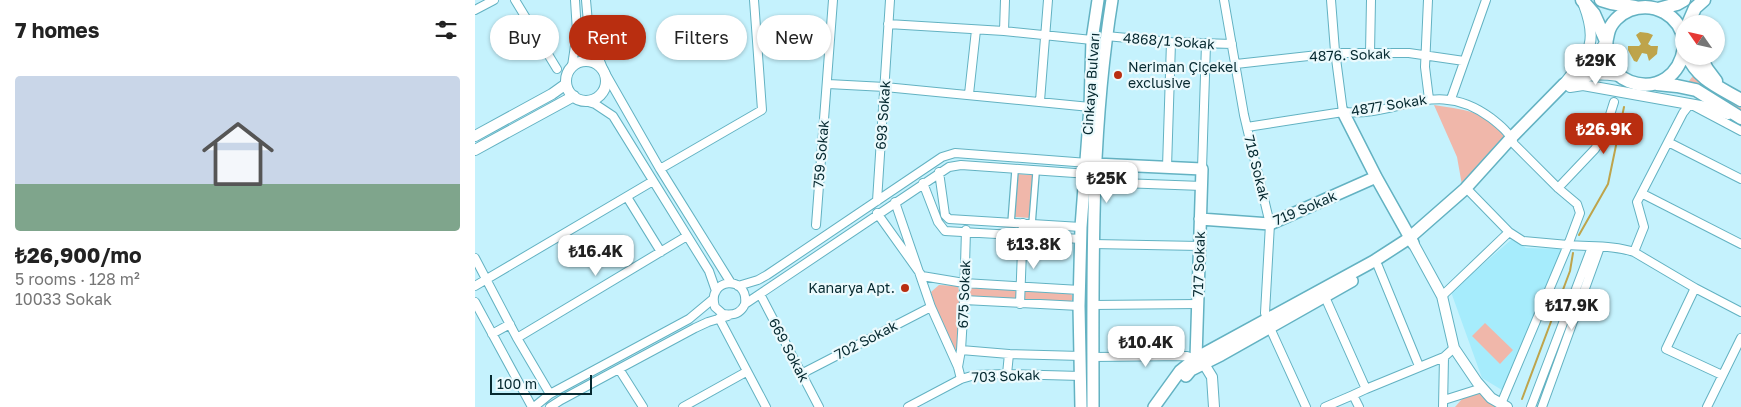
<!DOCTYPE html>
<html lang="en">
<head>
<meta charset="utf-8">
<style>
  :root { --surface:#fff; --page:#f6f6f6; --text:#222; --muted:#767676; --line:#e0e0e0; --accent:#b92e10 }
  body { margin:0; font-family:"Golos Text",sans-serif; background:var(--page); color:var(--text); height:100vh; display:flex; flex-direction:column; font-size:19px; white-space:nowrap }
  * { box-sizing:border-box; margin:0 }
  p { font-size:16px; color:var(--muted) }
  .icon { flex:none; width:28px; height:28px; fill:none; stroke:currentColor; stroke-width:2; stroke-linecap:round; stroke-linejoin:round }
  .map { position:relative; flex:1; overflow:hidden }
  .side { display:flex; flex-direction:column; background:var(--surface); width:475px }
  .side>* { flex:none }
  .guide { position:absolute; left:15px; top:15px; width:475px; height:45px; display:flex; gap:10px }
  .needle { width:32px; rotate:304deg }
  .tools { position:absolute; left:1200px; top:15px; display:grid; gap:10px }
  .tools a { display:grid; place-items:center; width:50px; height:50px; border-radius:50%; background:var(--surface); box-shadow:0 1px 4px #0004; font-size:25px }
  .scale { position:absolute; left:15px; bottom:12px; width:102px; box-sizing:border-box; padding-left:5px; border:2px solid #062930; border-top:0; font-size:14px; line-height:18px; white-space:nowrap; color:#062930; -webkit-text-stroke:4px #ebfafd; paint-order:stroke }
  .price { position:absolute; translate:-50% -42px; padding:0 11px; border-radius:10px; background:#fff; color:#222; font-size:16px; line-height:32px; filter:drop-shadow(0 1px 2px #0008) }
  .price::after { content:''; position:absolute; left:50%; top:30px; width:15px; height:11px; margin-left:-8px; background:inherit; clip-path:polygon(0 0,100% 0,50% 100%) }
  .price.active { background:var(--accent); color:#fff }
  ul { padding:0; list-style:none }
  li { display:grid; align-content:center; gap:10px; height:265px; padding:0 15px }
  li+li { border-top:1px solid var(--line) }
  li span { display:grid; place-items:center; height:155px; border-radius:5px; color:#555 }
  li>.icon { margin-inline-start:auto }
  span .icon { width:90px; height:90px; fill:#fffc; stroke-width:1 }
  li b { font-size:21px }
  h2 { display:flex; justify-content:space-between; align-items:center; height:60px; padding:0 15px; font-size:21px }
  .pill { padding:0 18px; border-radius:22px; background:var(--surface); box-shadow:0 1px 4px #0004; font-size:18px; line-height:45px }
  .pill.active { background:var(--accent); color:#fff }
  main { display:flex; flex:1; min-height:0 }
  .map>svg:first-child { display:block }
  .built { fill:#a6ecfc }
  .green { fill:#f0b7aa }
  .water { fill:#bea44b }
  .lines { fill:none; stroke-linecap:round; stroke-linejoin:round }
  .stream { stroke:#bea44b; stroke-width:2 }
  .pedestrian-casing { stroke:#63b2c2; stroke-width:8 }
  .minor-casing { stroke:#63b2c2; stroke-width:10 }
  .tertiary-casing { stroke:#63b2c2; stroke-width:12 }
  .secondary-casing { stroke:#63b2c2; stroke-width:14 }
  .primary-casing { stroke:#63b2c2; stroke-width:15 }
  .pedestrian { stroke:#fff; stroke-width:5.5 }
  .minor { stroke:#fff; stroke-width:8 }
  .tertiary { stroke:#fff; stroke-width:10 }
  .secondary { stroke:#fff; stroke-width:11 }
  .primary { stroke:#fff; stroke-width:12 }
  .poi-dot { fill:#b92e10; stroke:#ebfafd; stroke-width:2 }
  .labels { text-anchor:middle; stroke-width:4.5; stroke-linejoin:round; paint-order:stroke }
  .street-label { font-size:14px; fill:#062930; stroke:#ebfafd }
  .poi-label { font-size:14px; fill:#062930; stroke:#ebfafd; text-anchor:start }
</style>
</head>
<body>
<main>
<section class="side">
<h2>7 homes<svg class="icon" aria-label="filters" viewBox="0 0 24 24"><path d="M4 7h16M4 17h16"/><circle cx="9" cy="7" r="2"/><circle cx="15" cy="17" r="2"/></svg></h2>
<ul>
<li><span style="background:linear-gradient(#c9d6e8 70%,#7fa58c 0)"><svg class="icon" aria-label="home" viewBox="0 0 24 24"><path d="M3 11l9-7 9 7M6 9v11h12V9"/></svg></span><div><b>₺26,900/mo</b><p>5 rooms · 128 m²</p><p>10033 Sokak</p></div></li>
</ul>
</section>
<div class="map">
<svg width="1266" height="407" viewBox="0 0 1266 407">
  <rect width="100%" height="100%" fill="#c5f2fd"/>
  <path class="built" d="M1037,239L1051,248L1089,249L1027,390L1007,378L976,292Z"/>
  <path class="green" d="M1218,76L1266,108V113L1213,82Z
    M959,105C983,109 1017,111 1029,137L987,185L982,157Z
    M542,174L557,175L559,178L556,218L539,217Z
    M464,285L483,286L486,301L482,350H478C470,331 460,312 456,292Z
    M492,287L542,290L541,301L491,298Z
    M550,291L595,294L597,295V300L595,303L549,302Z
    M1010,323L1038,350L1025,364L997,336Z
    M1002,382L1032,407H980Z"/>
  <path class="water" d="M1165,32L1173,33L1178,35L1173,44L1176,46H1183L1182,54L1175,60L1174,61L1172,54L1167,53L1162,62L1159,61L1153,50V46H1164L1166,44L1161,35Z"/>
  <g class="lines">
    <path class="stream" d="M1104,235L1133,184L1149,107
      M1047,399L1095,271L1098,253"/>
    <g class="pedestrian-casing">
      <path id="pedestrian" d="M536,223L540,171
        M557,224L561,173"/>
    </g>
    <g class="minor-casing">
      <path id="minor" d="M40,0L82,69
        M111,0L114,34L129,71L185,169L256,283
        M749,0L769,115L795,224L790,313L795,328L831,407
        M856,0L860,51L868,112
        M953,0L950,67L954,99
        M0,10L19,0
        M413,24L529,31L617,40
        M529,31L530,0
        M631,36L696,42L757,44
        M895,53L896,0
        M761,64L861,53H934L989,61
        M97,66L102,32L100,0
        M353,84L410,87L615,107
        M494,94L501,30
        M976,99L1011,0
        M110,101L120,104L138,116L234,271L241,291
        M565,101L573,0
        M772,127L868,112C926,117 961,77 1016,118C1025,125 1035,133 1039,144L1083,188L1102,204L1105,213L1093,245L1048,241L1034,232L995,192
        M1193,142L1266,179
        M692,167L696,42
        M185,169L287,110L279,0
        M727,169L731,44
        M464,172L470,215L474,219L606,227
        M619,182L727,186
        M448,183L463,222L470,231L606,239
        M1083,188L1120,149L1129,134L1139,102
        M1168,194L1266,244
        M152,197L186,252
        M402,201L415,0
        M420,202L456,307L483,367L486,379
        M402,213L447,276L489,283L605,290
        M341,225L358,0
        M618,244L725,246
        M0,258L42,338L75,394
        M903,266L944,366
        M0,286L178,181
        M263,286L283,280L292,275L467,157L480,153L613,163
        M1220,288L1266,312
        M285,294L344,407
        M967,296L1034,232
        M850,297L891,389L878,395L884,407
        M489,300L604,306
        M0,302L57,407
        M270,304C274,274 231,278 240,307L248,314C259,316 266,313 270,304L474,167L486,165L614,174
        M545,304L548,223
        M617,305L723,304
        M244,318L291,407
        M17,334L35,324
        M42,338L212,236
        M486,350L534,354L606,356
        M618,357L712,356L723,360
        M483,367L486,350L489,300L491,230
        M144,369L168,407
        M326,374L456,307
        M532,374L534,354
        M1247,375L1191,349L1220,288L1159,252L1169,227L1162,202L1208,113L1215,104L1266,131
        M891,389L969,357
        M969,400L1007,388
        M1026,404L1093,245C1115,247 1139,245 1159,252
        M59,407L75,394L214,319L238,299
        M75,407L86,400L220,328L233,322L253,316
        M208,407L271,372
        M433,407L486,379L500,375L532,374L606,376
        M850,407L878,395
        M968,407L969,357L979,348
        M1056,407L1117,247
        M1067,407L1125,247
        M1232,407L1266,338"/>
    </g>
    <g class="tertiary-casing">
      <path id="tertiary" d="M91 81a20 20 0 1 1 40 0a20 20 0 1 1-40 0Z
        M1101,76L1117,61L1130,43
        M1102,82C1116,72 1128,74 1145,76
        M1089,84C1113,53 1124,45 1109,5
        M1095,87L1108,85L1231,107L1253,114
        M0,136L77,94L91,84
        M0,150L99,96
        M938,243L967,296L979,348L1002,382L1016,398L1032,407
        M729,364L737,377L739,407"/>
    </g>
    <g class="secondary-casing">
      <path id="secondary" d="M868,112L901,177L938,243
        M620,164L727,169L721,358
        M725,219L795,224L901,177
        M711,376L716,370L746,355L877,281
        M606,407L604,306L606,227L615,107L617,40L623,0
        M618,407C618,271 615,135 637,0
        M679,407L705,371L721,358L899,261L933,239L990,189L1037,137L1089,84"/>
    </g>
    <g class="primary-casing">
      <path id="primary" d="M1107,0L1119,14L1131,41
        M1126,0L1136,3L1160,7
        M1183,9L1202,4L1209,0
        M1213,24L1220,8L1229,0
        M1209,41C1205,15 1179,1 1155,10C1145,14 1135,23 1133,34C1118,89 1200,107 1209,48
        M1213,56C1222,79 1246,88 1266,100
        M1225,56L1232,69L1241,81
        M1182,84L1202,86L1221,90L1266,118"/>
    </g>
    <use href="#pedestrian" class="pedestrian"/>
    <use href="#minor" class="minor"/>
    <use href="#tertiary" class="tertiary"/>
    <use href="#secondary" class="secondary"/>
    <use href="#primary" class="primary"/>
  </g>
  <g class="poi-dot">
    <circle cx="643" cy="75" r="5"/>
    <circle cx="430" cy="288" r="5"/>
  </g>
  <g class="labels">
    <g class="street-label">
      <text transform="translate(694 41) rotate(4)" y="5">4868/1 Sokak</text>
      <text transform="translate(875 55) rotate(-2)" y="5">4876. Sokak</text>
      <text transform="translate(616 84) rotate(-86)" y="5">Cinkaya Bulvarı</text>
      <text transform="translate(914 105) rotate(-9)" y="5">4877 Sokak</text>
      <text transform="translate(408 115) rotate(-86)" y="5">693 Sokak</text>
      <text transform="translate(346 154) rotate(-85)" y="5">759 Sokak</text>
      <text transform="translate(782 168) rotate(76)" y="5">718 Sokak</text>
      <text transform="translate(830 208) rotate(-23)" y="5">719 Sokak</text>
      <text transform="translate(724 264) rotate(-88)" y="5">717 Sokak</text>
      <text transform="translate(489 294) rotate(-88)" y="5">675 Sokak</text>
      <text transform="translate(391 340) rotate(-27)" y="5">702 Sokak</text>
      <text transform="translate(314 350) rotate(62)" y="5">669 Sokak</text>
      <text transform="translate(531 376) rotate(-2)" y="5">703 Sokak</text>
    </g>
    <g class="poi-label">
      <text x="653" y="72">Neriman Çiçekel<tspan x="653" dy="16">exclusive</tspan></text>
      <text x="420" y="293" text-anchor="end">Kanarya Apt.</text>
    </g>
  </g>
</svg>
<div class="tools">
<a><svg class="needle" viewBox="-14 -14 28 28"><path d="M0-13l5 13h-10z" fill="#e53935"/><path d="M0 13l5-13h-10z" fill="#767676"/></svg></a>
</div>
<div class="scale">100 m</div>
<b class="price" style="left:1121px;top:86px">₺29K</b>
<b class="price active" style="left:1129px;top:155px">₺26.9K</b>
<b class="price" style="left:632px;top:204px">₺25K</b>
<b class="price" style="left:559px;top:270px">₺13.8K</b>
<b class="price" style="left:121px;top:277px">₺16.4K</b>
<b class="price" style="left:1097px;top:331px">₺17.9K</b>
<b class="price" style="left:671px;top:368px">₺10.4K</b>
<div class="guide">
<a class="pill">Buy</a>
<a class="pill active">Rent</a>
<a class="pill">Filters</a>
<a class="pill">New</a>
</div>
</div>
</main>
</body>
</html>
